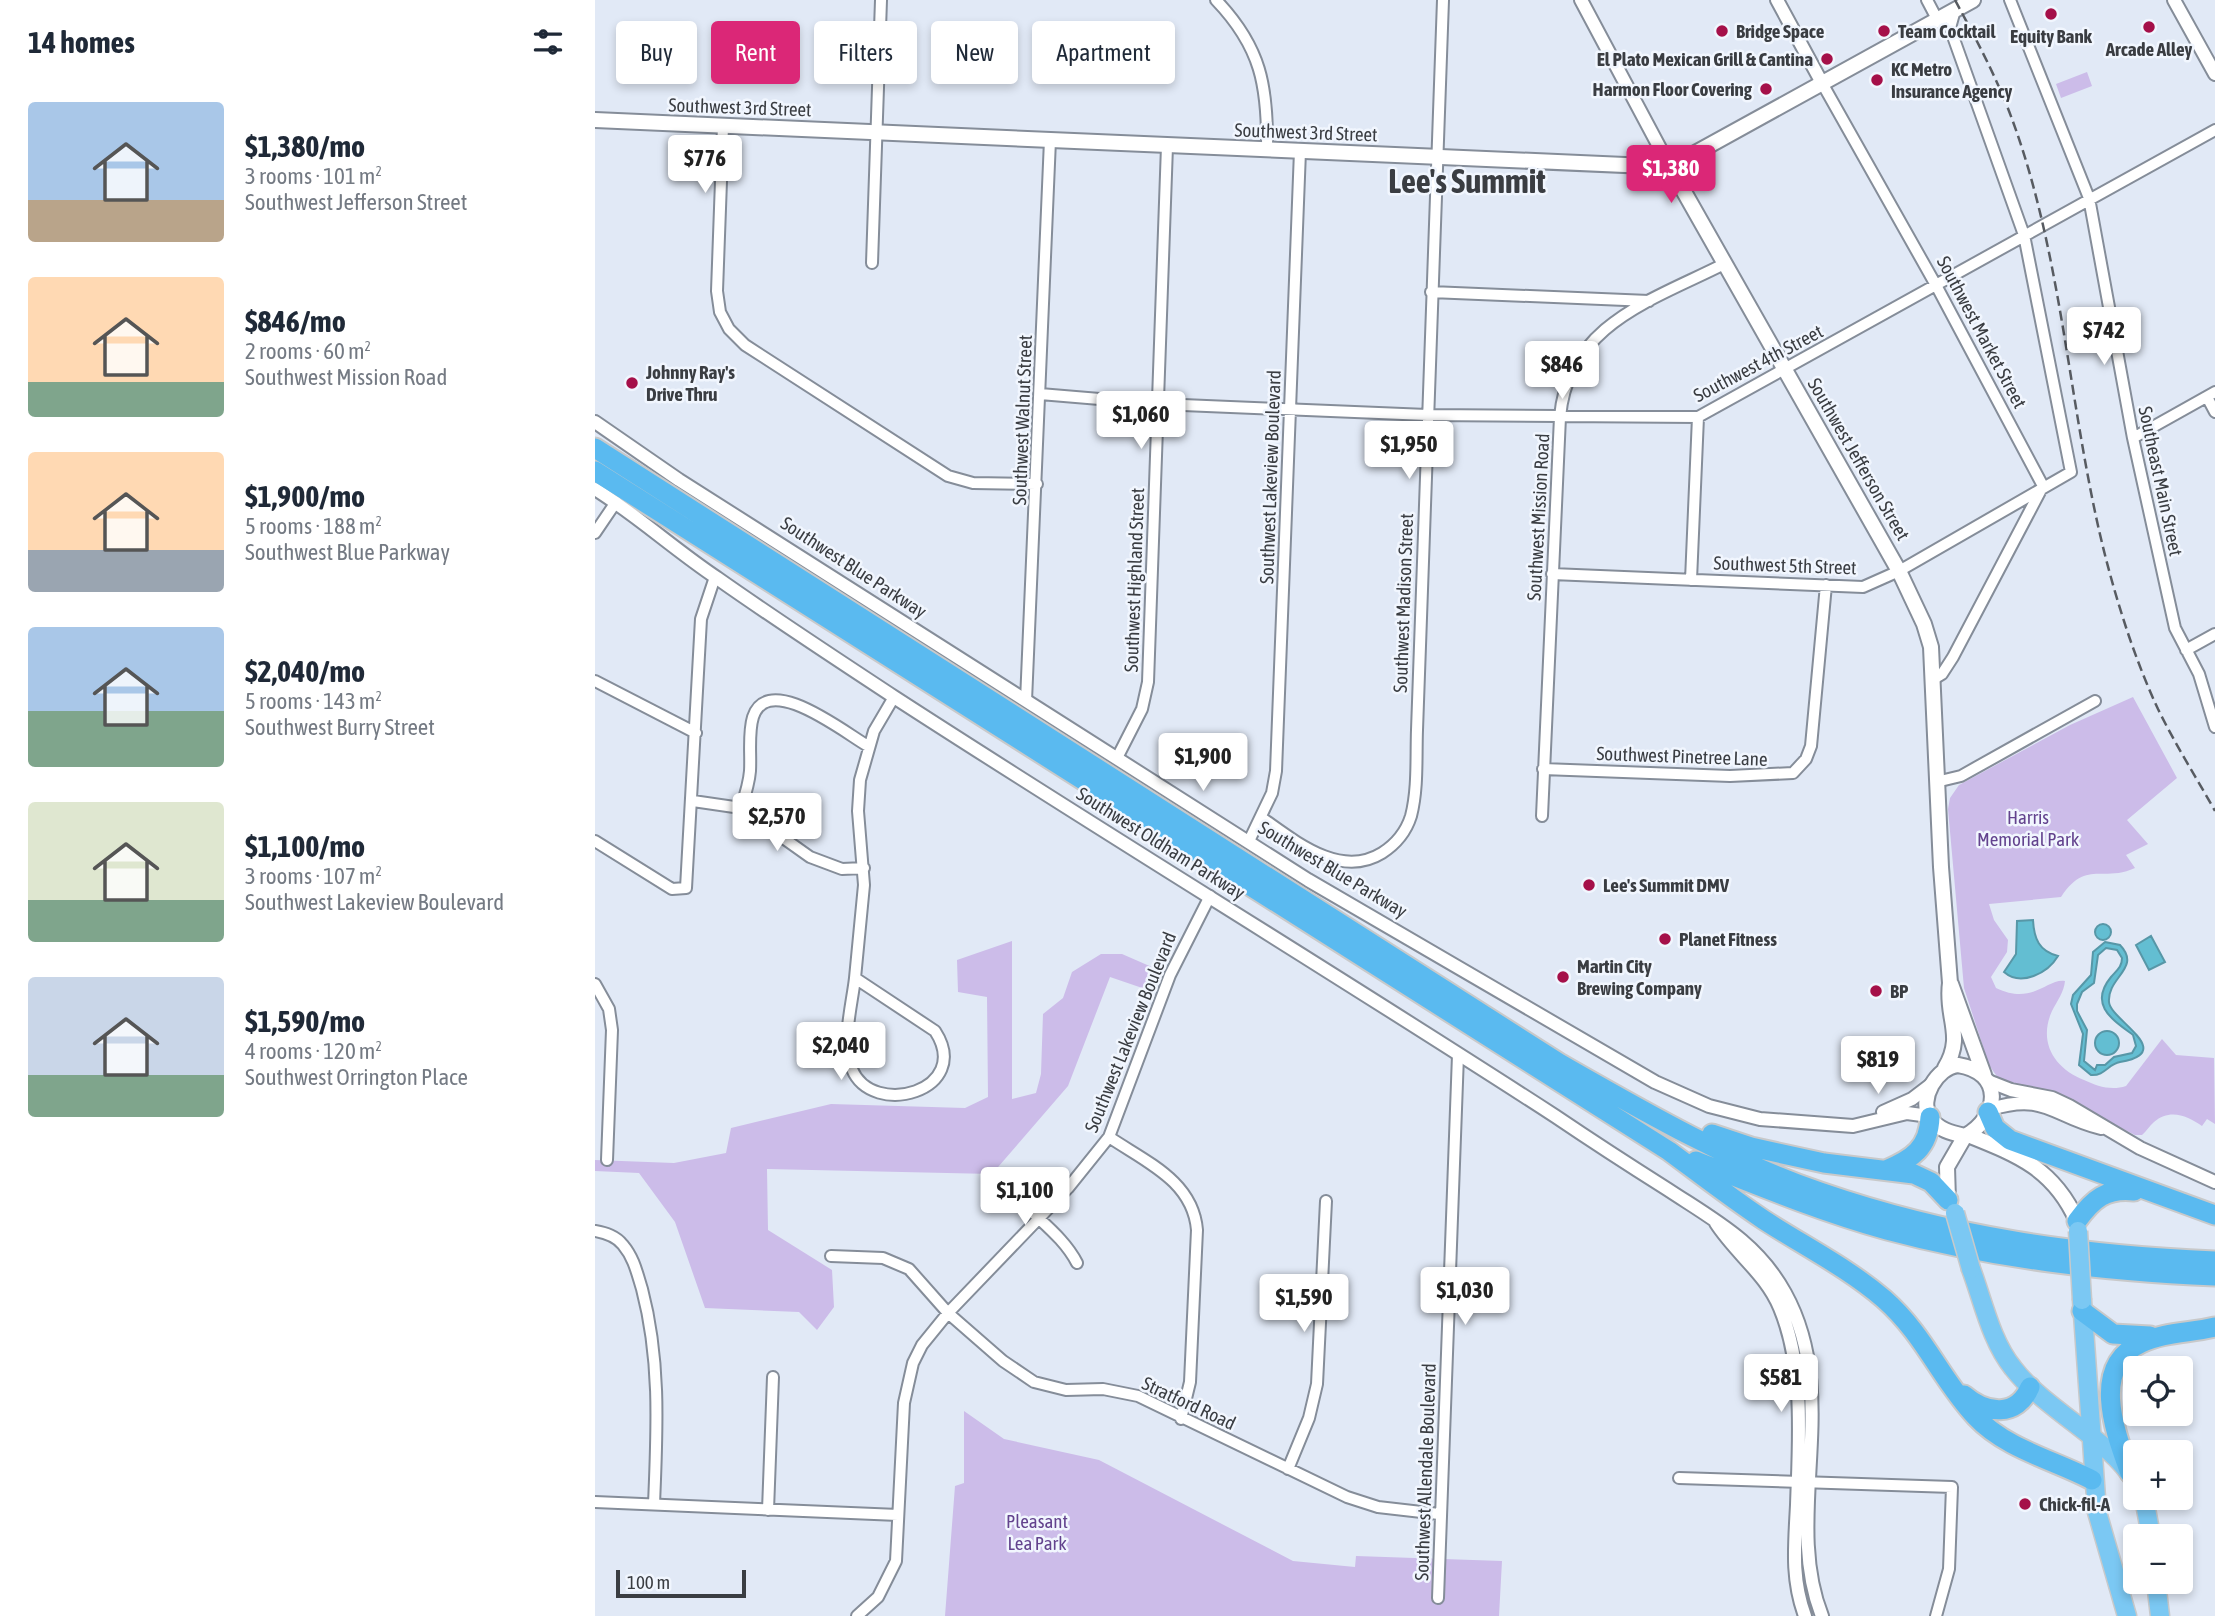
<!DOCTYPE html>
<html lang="en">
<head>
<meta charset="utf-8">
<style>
  :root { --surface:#fff; --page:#f2f2f3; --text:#1f2937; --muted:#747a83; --accent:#db2777 }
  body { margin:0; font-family:"Asap Condensed",sans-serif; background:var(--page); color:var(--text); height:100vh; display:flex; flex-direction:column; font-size:26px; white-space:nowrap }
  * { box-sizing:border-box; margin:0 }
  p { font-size:23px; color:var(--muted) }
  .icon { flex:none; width:38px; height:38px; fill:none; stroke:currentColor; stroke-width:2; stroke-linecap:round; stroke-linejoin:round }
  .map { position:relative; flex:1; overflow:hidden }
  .drawer { display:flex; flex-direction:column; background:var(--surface); width:595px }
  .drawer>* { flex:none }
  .banner { position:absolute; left:21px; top:21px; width:665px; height:63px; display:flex; gap:14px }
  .controls { position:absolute; left:1528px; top:1356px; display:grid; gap:14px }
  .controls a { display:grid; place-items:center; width:70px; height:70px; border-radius:7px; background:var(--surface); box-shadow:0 4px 10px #0003; font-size:35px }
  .scale { position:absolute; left:21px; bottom:18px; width:130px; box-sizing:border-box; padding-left:7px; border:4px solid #3a3d42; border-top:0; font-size:19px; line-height:24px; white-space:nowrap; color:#3a3d42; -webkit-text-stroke:5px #f1f6fe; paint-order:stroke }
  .price { position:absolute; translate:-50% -60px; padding:0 16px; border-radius:7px; background:#fff; color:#222; font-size:23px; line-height:46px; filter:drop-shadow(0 2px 4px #0008) }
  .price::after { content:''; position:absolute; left:50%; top:42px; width:21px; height:16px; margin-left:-10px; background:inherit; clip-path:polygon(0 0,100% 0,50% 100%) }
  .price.active { background:var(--accent); color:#fff }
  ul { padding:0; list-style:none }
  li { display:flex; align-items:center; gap:21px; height:175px; padding:0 28px }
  li span { display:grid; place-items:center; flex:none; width:196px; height:140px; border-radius:7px; color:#555 }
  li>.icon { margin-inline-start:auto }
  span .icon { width:84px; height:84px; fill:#fffc; stroke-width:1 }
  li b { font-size:30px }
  h2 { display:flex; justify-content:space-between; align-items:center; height:84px; padding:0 28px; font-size:30px }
  .chip { padding:0 24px; border-radius:7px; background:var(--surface); box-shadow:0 4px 10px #0003; font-size:24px; line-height:63px }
  .chip.active { background:var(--accent); color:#fff }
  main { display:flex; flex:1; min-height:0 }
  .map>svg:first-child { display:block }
  .green { fill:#ccbce9 }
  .water { fill:#63bed2; stroke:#5797a7; stroke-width:2; fill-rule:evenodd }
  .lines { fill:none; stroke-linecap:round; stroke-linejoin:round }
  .minor-casing { stroke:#858d99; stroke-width:14 }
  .tertiary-casing { stroke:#858d99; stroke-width:16 }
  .secondary-casing { stroke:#858d99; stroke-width:18 }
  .trunk-casing { stroke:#c8c9ca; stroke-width:21 }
  .motorway-casing { stroke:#c8c9ca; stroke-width:23 }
  .minor { stroke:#fff; stroke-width:10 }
  .tertiary { stroke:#fff; stroke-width:12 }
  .secondary { stroke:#fff; stroke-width:14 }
  .trunk { stroke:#7bc8f3; stroke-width:18 }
  .motorway { stroke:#5abaf0; stroke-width:19 }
  .rail { stroke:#575b61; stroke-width:2.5; stroke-dasharray:10 5; stroke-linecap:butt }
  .trunk-bridge-casing { stroke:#c8c9ca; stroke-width:21; stroke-linecap:butt }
  .trunk-bridge { stroke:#7bc8f3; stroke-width:18 }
  .poi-dot { fill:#a51049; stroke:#f1f6fe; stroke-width:2.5 }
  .labels { text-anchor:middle; stroke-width:5; stroke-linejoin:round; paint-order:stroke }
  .poi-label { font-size:19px; font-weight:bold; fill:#3a3d42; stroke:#f1f6fe; text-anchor:start }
  .street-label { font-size:19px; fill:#3a3d42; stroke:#f1f6fe }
  .park-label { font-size:19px; fill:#63438e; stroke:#f1f6fe }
  .town-label { font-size:33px; font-weight:bold; fill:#3a3d42; stroke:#f1f6fe }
</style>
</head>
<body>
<main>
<section class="drawer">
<h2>14 homes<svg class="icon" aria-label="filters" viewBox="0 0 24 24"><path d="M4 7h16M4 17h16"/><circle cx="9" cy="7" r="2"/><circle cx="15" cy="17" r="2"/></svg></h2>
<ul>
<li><span style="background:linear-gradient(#a9c7e8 70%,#b9a48a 0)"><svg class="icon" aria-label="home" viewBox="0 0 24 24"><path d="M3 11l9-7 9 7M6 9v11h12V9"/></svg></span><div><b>$1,380/mo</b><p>3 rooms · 101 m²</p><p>Southwest Jefferson Street</p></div></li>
<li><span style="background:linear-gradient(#ffd9b3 75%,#7fa58c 0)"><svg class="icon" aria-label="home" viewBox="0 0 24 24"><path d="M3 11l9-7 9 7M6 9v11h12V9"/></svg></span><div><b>$846/mo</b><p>2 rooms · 60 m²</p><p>Southwest Mission Road</p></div></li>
<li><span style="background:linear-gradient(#ffd9b3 70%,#9aa5b1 0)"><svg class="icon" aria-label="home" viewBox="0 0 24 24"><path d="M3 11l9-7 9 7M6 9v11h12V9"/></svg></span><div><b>$1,900/mo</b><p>5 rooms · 188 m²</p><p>Southwest Blue Parkway</p></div></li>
<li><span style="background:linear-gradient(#a9c7e8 60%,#7fa58c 0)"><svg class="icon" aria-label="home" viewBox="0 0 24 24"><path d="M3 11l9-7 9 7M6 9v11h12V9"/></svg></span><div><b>$2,040/mo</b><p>5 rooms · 143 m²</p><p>Southwest Burry Street</p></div></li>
<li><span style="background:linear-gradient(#dfe7d0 70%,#7fa58c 0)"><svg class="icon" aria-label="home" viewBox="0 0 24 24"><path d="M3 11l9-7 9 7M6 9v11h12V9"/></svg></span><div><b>$1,100/mo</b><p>3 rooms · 107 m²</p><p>Southwest Lakeview Boulevard</p></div></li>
<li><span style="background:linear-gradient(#c9d6e8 70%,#7fa58c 0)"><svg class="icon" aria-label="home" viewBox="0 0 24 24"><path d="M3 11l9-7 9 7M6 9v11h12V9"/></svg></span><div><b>$1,590/mo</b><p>4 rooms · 120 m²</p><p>Southwest Orrington Place</p></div></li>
</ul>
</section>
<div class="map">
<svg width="1620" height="1616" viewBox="0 0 1620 1616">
  <rect width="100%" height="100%" fill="#e1e9f6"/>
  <path class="green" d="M1492,72L1497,86L1466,98L1461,84Z
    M1538,697L1582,778L1532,820L1553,844L1531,855L1540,868C1507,883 1491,859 1466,897L1394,904L1399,920L1413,940L1412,952L1396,977L1401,988C1438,1006 1452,978 1470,981C1469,992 1462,1001 1457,1011C1443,1042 1459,1068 1489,1080C1502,1086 1516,1091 1531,1086L1567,1039L1581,1055L1619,1058L1620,1124L1612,1119L1607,1126C1593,1116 1575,1108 1559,1122C1554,1126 1552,1131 1547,1135H1540L1459,1094L1427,1089L1403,1078L1394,1065L1369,988L1353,809L1355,798L1364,785L1475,725Z
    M417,941V1099L441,1093L446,1074L448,1014L468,998L477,972L506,954H527L566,971L559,992L515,977L473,1086L397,1174L172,1169L173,1230L237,1270L239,1307L222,1330L204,1312L110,1308L80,1222L44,1173L0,1171V1160L79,1163L131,1153L136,1128L236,1104L370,1108L393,1097L392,997L363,992L362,960Z
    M369,1411L409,1439L504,1460L698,1561L760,1567L761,1556L907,1561L904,1616H350L360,1486L369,1483Z"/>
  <path class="water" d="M1438,920C1439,939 1444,951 1463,956C1453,973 1426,987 1409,972L1421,954L1422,921Z
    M1500 932a8 8 0 1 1 16 0a8 8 0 1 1-16 0Z
    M1556,936L1570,962L1554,970L1541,945Z
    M1510,942L1525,945C1547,968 1512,977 1514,1002C1515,1020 1583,1052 1525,1062C1513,1064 1510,1076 1496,1075L1484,1065L1488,1034L1476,1004L1478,995L1496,975L1498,952ZM1511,948L1522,950L1527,958C1527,967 1522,970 1516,977C1493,1005 1518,1020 1538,1035L1541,1046L1537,1053L1519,1057L1510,1065H1502L1500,1070L1489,1061L1492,1030L1482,1011V1004L1487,992L1499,983L1503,955Z
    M1500 1043a12 12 0 1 1 24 0a12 12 0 1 1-24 0Z"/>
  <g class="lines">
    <g class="minor-casing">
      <path id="minor" d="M621,0C666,47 673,86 672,150
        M1332,0L1342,19
        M1415,0L1494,198L1538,438L1580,628L1604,674L1620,727
        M1227,83L1342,287L1448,486L1358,657L1347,674L1337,680
        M128,126L122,291L125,312L134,329L150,345L353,476L378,483L442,484
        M277,263L286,0
        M836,292L1054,301
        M445,394L564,404L832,415L1103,417L1620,130
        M1612,397L1620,412
        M1538,438L1620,392
        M0,533L21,502
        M957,574L1268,587L1304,571L1476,472L1429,235L1355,28L1360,10
        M1096,580L1103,417
        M1591,650L1620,634
        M0,681L101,733
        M431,701L455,140
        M522,758L547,709L553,682L572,146
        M948,769L1135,776L1198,773L1211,759L1216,746L1231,585
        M1341,782L1366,776L1500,701
        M98,801L146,808L215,857L247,869L269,868
        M146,808C150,796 154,784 155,771C156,754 153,733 158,717C173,671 250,733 273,746
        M947,816L965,417C973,324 1058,300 1129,264
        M667,818C700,841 745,879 787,853C801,844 811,832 816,816C823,789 821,758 822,730L848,0
        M0,841L77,889L91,888L106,619L120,577
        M654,841L677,793L681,771L705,151
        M260,978L340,1031C379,1091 277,1119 257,1069C246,1043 257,1005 260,978Z
        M260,978L269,885L263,811L265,780L279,731L299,697
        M0,984L14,1009L17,1030L12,1160
        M514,1137C551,1162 598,1181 602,1230L595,1382L586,1419
        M407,1175C425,1210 464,1228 482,1263
        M0,1231C11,1233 21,1236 28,1245C39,1258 42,1273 47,1289C66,1361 62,1431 59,1504
        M236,1256L288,1258L314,1269L353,1313L408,1361L439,1382L471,1390L508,1389L543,1396L752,1497L783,1507L844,1514
        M693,1469L714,1418L722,1384L731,1201
        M1084,1478L1357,1487L1354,1569L1341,1616
        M0,1502L303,1515
        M173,1510L178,1377
        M843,1598L863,1055
        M262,1616L283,1597L301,1561L309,1403L318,1363L327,1345L353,1313L473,1188L514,1137L575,975L615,896"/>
    </g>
    <g class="tertiary-casing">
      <path id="tertiary" d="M986,0L1075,167
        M1182,0L1227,83
        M1579,0L1620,74
        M0,422L84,480L713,880L1060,1082L1114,1106L1165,1119L1258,1126L1312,1113L1334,1116
        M0,489C43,516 80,550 122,578C180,619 240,658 299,697C518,839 741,974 960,1116C997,1141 1034,1165 1072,1189C1119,1220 1162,1242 1190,1293C1248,1398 1187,1516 1227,1616
        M1393,1081L1416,1090L1457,1098L1474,1106L1545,1148L1620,1182
        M1395,1109C1451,1092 1457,1116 1506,1128
        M1288,1112L1317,1099L1338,1083
        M1121,1223C1141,1254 1171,1274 1185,1308C1210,1368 1204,1442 1202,1505C1200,1545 1196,1578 1210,1616"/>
    </g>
    <g class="secondary-casing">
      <path id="secondary" d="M0,120L1075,167L1378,0
        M1075,167L1304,571L1329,624L1336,647L1346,867L1355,983C1350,1018 1370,1035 1350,1068
        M1356,984L1389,1075
        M1363,1065C1409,1072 1405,1117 1370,1136C1357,1133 1343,1130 1335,1118C1323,1099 1342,1067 1363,1065Z
        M1373,1135C1423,1155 1459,1169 1482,1221
        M1353,1200L1352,1167L1370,1136"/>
    </g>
    <g class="trunk-casing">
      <path id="trunk" d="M1376,1269C1388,1301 1396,1341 1418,1368C1449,1409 1517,1441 1540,1482
        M1487,1300L1502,1512L1532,1616
        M1549,1498L1556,1536
        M1561,1582L1565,1616"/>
    </g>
    <g class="motorway-casing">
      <path id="motorway" d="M0,448L964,1063C1048,1111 1134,1161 1225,1192C1355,1237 1484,1255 1620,1261
        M0,471L1074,1151C1105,1174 1136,1198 1169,1220C1209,1246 1253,1268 1289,1299C1330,1335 1346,1380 1381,1417C1411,1449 1459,1460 1497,1480
        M1393,1112L1400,1128L1415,1140L1620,1215
        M1117,1134L1156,1147L1229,1163L1319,1174L1336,1182L1353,1200
        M1101,1161C1164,1186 1227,1212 1292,1230C1400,1259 1509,1271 1620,1276
        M1291,1170C1317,1159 1334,1148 1335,1117
        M1482,1221C1498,1199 1511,1188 1539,1191
        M1487,1311L1518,1334L1555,1336
        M1369,1395C1391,1414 1422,1418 1435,1387
        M1535,1473C1521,1434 1494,1367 1546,1343C1569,1332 1596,1333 1620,1327"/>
    </g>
    <use href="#minor" class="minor"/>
    <use href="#tertiary" class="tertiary"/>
    <use href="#secondary" class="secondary"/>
    <use href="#trunk" class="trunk"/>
    <use href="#motorway" class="motorway"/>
    <path class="rail" d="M1360,0C1381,39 1402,78 1417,119C1469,260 1474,415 1511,559C1524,609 1541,662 1563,709C1580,744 1601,777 1620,811"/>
    <g class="trunk-bridge-casing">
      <path id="trunk-bridge" d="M1360,1213L1376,1269
        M1483,1231L1487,1300"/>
    </g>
    <use href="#trunk-bridge" class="trunk-bridge"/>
  </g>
  <g class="poi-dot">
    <circle cx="1456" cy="14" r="7"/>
    <circle cx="1554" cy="27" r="7"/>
    <circle cx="1127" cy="31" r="7"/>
    <circle cx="1289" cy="31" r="7"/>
    <circle cx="1232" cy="59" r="7"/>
    <circle cx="1282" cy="80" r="7"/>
    <circle cx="1171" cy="89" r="7"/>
    <circle cx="37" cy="383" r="7"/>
    <circle cx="994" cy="885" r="7"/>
    <circle cx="1070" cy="939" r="7"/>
    <circle cx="968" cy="977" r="7"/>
    <circle cx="1281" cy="991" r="7"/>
    <circle cx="1430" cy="1504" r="7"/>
  </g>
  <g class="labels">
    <g class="poi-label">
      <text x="1141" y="38">Bridge Space</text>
      <text x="1303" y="38">Team Cocktail</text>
      <text x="1456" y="43" text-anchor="middle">Equity Bank</text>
      <text x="1554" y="56" text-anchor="middle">Arcade Alley</text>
      <text x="1218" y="66" text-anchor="end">El Plato Mexican Grill &amp; Cantina</text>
      <text x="1296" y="76">KC Metro<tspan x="1296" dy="22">Insurance Agency</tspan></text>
      <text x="1157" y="96" text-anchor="end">Harmon Floor Covering</text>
      <text x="51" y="379">Johnny Ray's<tspan x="51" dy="22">Drive Thru</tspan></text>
      <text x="1008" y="892">Lee's Summit DMV</text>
      <text x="1084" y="946">Planet Fitness</text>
      <text x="982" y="973">Martin City<tspan x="982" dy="22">Brewing Company</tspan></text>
      <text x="1295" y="998">BP</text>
      <text x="1444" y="1511">Chick-fil-A</text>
    </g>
    <g class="street-label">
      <text transform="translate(145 107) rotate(2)" y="7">Southwest 3rd Street</text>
      <text transform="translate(711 132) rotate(2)" y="7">Southwest 3rd Street</text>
      <text transform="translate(1387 332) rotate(62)" y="7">Southwest Market Street</text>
      <text transform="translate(1163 363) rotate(-28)" y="7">Southwest 4th Street</text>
      <text transform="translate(427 420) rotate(-88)" y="7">Southwest Walnut Street</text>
      <text transform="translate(1264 459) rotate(60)" y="7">Southwest Jefferson Street</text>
      <text transform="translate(675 477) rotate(-88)" y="7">Southwest Lakeview Boulevard</text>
      <text transform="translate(1566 481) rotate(78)" y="7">Southeast Main Street</text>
      <text transform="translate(943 517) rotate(-87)" y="7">Southwest Mission Road</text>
      <text transform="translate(1190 565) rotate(2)" y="7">Southwest 5th Street</text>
      <text transform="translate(259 567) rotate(33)" y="7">Southwest Blue Parkway</text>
      <text transform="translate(539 580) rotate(-88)" y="7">Southwest Highland Street</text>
      <text transform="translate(808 603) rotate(-88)" y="7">Southwest Madison Street</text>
      <text transform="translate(1087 756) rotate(2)" y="7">Southwest Pinetree Lane</text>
      <text transform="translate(566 843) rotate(32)" y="7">Southwest Oldham Parkway</text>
      <text transform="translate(738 869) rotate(31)" y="7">Southwest Blue Parkway</text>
      <text transform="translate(535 1032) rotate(-68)" y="7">Southwest Lakeview Boulevard</text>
      <text transform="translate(594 1403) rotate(25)" y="7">Stratford Road</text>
      <text transform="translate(830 1472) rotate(-88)" y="7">Southwest Allendale Boulevard</text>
    </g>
    <g class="park-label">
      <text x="1433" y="824">Harris<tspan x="1433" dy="22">Memorial Park</tspan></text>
      <text x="442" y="1528">Pleasant<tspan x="442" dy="22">Lea Park</tspan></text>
    </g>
    <g class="town-label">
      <text x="872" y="193">Lee's Summit</text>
    </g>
  </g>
</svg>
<div class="controls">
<a><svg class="icon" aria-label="locate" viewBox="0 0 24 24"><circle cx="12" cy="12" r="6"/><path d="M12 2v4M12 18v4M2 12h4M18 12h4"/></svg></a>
<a>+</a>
<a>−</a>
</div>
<div class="scale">100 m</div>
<b class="price" style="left:110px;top:195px">$776</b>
<b class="price active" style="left:1076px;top:205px">$1,380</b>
<b class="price" style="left:1509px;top:367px">$742</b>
<b class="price" style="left:967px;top:401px">$846</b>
<b class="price" style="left:546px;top:451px">$1,060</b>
<b class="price" style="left:814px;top:481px">$1,950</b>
<b class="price" style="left:608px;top:793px">$1,900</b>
<b class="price" style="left:182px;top:853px">$2,570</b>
<b class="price" style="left:246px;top:1082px">$2,040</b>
<b class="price" style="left:1283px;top:1096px">$819</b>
<b class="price" style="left:430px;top:1227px">$1,100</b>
<b class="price" style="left:870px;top:1327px">$1,030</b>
<b class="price" style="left:709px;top:1334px">$1,590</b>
<b class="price" style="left:1186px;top:1414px">$581</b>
<div class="banner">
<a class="chip">Buy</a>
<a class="chip active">Rent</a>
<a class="chip">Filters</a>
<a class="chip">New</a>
<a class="chip">Apartment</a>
</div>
</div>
</main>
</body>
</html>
